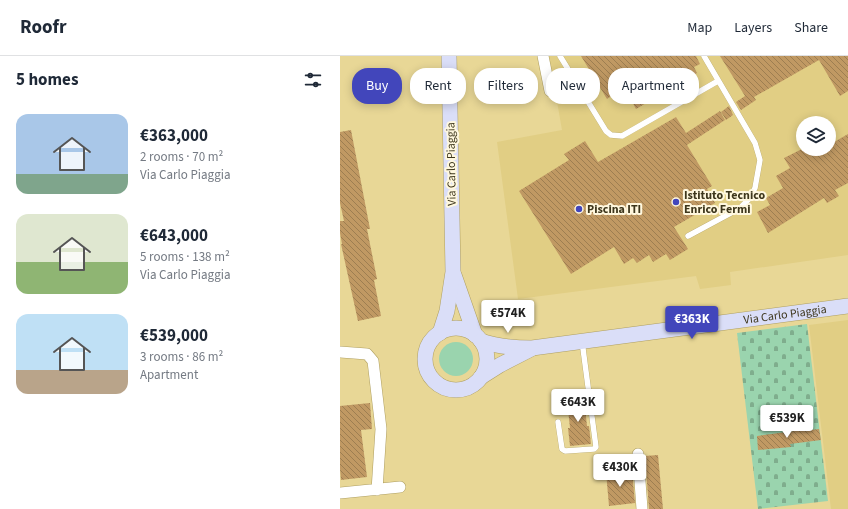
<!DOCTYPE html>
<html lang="en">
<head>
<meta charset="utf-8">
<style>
  :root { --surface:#fff; --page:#f2f2f3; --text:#1f2937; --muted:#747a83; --line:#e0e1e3; --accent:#4246bb }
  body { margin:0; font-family:"Source Sans 3",sans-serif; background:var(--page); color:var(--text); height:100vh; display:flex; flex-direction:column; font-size:15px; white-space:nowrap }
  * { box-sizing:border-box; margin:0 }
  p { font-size:13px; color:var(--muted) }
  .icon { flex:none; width:22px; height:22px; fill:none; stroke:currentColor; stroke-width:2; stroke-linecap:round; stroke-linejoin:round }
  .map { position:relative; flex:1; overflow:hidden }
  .panel { display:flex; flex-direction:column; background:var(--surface); width:340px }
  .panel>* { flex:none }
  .top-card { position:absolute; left:12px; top:12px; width:380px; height:36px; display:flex; gap:8px }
  .fabs { position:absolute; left:456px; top:60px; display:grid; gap:8px }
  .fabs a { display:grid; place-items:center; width:40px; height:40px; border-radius:50%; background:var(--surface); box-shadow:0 2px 10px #0003; font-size:20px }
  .price { position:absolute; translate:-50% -34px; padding:0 9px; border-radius:4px; background:#fff; color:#222; font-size:13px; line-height:26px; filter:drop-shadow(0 1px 2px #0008) }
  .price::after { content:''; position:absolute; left:50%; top:24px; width:12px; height:9px; margin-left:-6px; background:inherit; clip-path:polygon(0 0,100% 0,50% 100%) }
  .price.current { background:var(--accent); color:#fff }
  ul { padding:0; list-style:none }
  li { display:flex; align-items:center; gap:12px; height:100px; padding:0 16px }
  li span { display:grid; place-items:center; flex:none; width:112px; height:80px; border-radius:12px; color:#555 }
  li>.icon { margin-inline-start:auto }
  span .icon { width:48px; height:48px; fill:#fffc; stroke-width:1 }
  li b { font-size:17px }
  h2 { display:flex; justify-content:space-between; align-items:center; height:48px; padding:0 16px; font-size:17px }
  .tag { padding:0 14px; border-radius:16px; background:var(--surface); box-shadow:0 2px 10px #0003; font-size:14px; line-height:36px }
  .tag.current { background:var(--accent); color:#fff }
  header { display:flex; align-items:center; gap:24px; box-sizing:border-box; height:56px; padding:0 20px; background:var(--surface); border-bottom:1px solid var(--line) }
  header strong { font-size:19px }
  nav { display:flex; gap:22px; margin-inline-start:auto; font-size:14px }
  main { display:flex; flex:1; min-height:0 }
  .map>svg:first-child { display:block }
  .built { fill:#e1ce84; fill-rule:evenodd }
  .grass { fill:#9ad4ae }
  .cemetery { fill:url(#cemetery-stones) }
  .building { fill:url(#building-back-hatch) }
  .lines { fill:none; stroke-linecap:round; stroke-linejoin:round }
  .lane-casing { stroke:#af9f60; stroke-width:6 }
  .street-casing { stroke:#af9f60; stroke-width:12 }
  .secondary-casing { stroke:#af9f60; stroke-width:16 }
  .lane { stroke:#fff; stroke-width:5.5 }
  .street { stroke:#fff; stroke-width:11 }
  .secondary { stroke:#dadef8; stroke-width:15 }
  .poi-dot { fill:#4246bb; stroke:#fff8df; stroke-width:1.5 }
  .labels { text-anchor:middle; stroke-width:4; stroke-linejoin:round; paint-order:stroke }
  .street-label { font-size:12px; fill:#3d361c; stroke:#fff8df }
  .poi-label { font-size:12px; font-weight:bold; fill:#3d361c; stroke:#fff8df; text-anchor:start }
</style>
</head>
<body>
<header>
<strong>Roofr</strong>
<nav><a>Map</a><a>Layers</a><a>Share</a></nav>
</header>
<main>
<section class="panel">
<h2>5 homes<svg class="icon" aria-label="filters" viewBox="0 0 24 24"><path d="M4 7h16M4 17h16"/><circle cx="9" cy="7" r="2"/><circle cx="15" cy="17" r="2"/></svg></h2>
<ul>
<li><span style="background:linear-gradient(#a9c7e8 75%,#7fa58c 0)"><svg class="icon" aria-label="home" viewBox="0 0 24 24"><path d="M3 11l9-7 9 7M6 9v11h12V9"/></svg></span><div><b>€363,000</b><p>2 rooms · 70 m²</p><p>Via Carlo Piaggia</p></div></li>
<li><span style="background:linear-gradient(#dfe7d0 60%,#8fb573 0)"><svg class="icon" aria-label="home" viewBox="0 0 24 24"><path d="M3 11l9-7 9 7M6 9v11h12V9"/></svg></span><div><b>€643,000</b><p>5 rooms · 138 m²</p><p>Via Carlo Piaggia</p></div></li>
<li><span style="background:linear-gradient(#bfe0f5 70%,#b9a48a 0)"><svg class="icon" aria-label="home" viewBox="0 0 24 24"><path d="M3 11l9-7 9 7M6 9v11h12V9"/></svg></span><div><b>€539,000</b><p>3 rooms · 86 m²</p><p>Apartment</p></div></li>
</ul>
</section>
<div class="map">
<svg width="508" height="453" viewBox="0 0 508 453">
  <defs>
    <pattern id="cemetery-stones" width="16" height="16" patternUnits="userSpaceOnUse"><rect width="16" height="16" fill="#9ad4ae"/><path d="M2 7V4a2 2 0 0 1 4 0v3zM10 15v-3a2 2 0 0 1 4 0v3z" fill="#7fad8d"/></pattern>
    <pattern id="building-back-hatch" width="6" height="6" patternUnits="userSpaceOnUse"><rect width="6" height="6" fill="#c09963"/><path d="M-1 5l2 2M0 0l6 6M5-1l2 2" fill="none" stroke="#9d7e51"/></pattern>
  </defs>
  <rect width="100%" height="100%" fill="#e8d796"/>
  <path class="built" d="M209,0H508V199L390,216L391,229L360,233L356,220L178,243L157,86L222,74ZM463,67H489V93H463Z
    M508,264V453H491L469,269Z"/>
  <path class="grass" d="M99 303a17 17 0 1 1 34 0a17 17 0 1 1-34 0Z"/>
  <path class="cemetery" d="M467,268L488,445L418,453L397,277Z"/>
  <path class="building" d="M241,0H356L360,8L354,11L357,17L296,53L284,31L267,43Z
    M380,0H508V35L500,40L479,4L414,41L416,44L401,54L396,46L405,40Z
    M389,50L393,59L386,64L381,56Z
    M380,55L385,64L347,89L372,130L367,133L375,147L334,171L348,193L330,204L326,198L313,206L309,199L297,207L293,202L284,208L274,191L231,218L179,135L229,104L224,98L245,85L258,106L336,61L346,77Z
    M11,74L30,173H27L37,223L34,224L41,260L18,265L1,188H2L0,177V165H4L0,147V76Z
    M508,78V127L495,134L499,140L487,147L484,142L428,177L417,156L430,149L426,142L443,132L436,120L450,112L444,102L462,93H473L475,98L483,93H489V89Z
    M244,342L247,370H249L251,388L230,390L228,372H230L227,344Z
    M30,347L32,373L21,374L27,421L1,424L0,413V350Z
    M469,373L470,374L479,373L481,384L450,388L451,391L418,394L417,380Z
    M318,399L323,453H309L305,400Z
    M292,414L295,447L269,450L266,416Z"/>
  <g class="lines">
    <g class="lane-casing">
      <path id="lane" d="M220,0L266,75L271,79L282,80L378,25
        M348,180L400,152L409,143L415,132L420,104L415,87L364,0
        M218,366L222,393L225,395L254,393L256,391L242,285"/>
    </g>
    <g class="street-casing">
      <path id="street" d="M203,0L210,35
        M0,296L27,298L33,305L41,373L37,434
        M298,398L302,453
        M0,437L60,431"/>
    </g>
    <g class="secondary-casing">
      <g id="secondary">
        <path d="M114,219L135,279"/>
        <circle cx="116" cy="303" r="31"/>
        <path d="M100,277L107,255L113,216L109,0"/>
        <path id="s1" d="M141,285C158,291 174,292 192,292L508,250"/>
        <path d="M141,321L160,309L191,293"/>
      </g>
    </g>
    <use href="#lane" class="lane"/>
    <use href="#street" class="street"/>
    <use href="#secondary" class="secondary"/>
  </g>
  <g class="poi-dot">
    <circle cx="336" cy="146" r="4"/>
    <circle cx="239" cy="153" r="4"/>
  </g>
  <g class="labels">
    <g class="street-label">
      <text transform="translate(111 108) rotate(-91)" y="4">Via Carlo Piaggia</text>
      <text dy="4" stroke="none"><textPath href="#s1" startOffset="307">Via Carlo Piaggia</textPath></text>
    </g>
    <g class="poi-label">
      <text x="344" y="143">Istituto Tecnico<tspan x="344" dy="14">Enrico Fermi</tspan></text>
      <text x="247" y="157">Piscina ITI</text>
    </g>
  </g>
</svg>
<div class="fabs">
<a><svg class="icon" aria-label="layers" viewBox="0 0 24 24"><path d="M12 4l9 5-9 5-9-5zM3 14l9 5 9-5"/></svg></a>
</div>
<b class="price" style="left:168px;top:278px">€574K</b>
<b class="price current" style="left:352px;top:284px">€363K</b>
<b class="price" style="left:238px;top:367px">€643K</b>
<b class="price" style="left:447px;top:383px">€539K</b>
<b class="price" style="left:280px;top:432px">€430K</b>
<div class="top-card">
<a class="tag current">Buy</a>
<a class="tag">Rent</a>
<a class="tag">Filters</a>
<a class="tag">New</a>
<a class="tag">Apartment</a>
</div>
</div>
</main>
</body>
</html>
